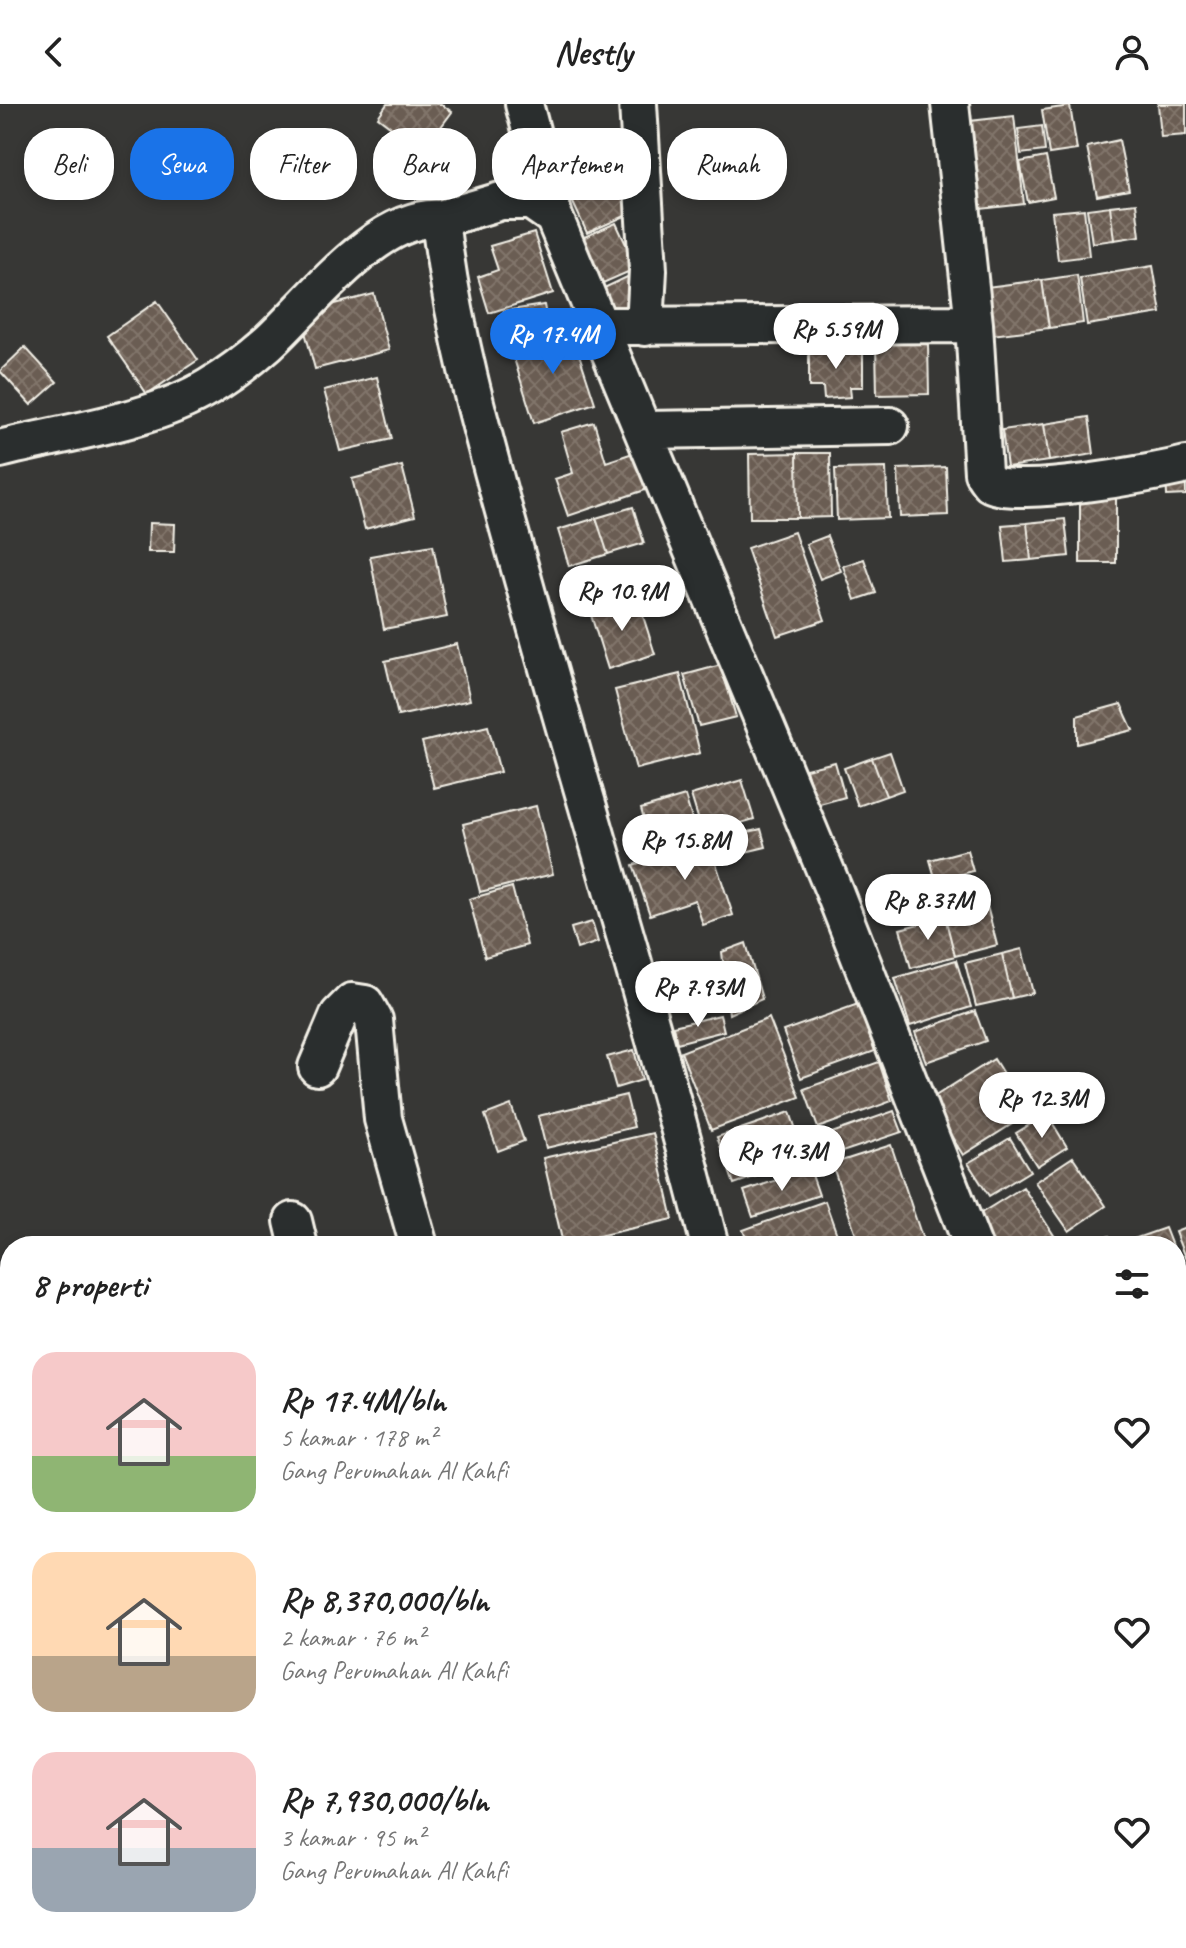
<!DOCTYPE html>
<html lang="id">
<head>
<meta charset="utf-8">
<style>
  :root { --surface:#fff; --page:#f6f6f6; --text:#222; --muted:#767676; --accent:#1a73e8 }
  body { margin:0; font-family:Caveat,sans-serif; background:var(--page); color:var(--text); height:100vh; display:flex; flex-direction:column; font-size:30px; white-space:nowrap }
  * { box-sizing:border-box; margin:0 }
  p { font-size:26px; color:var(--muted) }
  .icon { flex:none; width:44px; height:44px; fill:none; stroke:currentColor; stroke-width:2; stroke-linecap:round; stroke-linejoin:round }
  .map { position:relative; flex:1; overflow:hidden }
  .details { position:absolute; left:0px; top:1132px; width:1186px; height:712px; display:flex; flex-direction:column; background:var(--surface); border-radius:32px 32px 0 0; box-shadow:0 4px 12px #0003 }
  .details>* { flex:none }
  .banner { position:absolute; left:24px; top:24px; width:1138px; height:72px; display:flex; gap:16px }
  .price { position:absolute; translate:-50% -68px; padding:0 18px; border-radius:28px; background:#fff; color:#222; font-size:26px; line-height:52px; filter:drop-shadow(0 2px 4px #0008) }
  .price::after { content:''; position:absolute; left:50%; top:48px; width:24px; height:18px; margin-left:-12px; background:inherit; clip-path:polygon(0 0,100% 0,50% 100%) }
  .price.selected { background:var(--accent); color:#fff }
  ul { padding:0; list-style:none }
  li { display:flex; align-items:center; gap:24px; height:200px; padding:0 32px }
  li span { display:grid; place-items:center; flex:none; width:224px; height:160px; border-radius:24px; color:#555 }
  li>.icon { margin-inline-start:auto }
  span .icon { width:96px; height:96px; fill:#fffc; stroke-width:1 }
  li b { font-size:34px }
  h2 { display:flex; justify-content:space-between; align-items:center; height:96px; padding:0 32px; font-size:34px }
  .tag { padding:0 28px; border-radius:32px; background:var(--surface); box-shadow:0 4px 12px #0003; font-size:28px; line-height:72px }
  .tag.selected { background:var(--accent); color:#fff }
  header { display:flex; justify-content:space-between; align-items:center; height:104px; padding:0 32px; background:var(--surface); font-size:36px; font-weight:600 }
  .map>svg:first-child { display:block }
  .building { fill:url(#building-cross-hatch); stroke:#f4f1e8; stroke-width:2 }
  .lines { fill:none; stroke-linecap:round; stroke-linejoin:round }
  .minor-casing { stroke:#f4f1e8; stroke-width:42 }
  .minor { stroke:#2a2d2e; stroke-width:36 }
</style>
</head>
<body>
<header><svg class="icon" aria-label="back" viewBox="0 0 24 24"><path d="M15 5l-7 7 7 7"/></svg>Nestly<svg class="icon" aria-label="person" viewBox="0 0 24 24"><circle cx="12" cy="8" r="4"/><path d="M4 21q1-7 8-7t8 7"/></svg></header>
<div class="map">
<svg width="1186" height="1844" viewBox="0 0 1186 1844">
  <defs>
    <pattern id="building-cross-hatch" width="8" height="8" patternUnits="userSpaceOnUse" patternTransform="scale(2)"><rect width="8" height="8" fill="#6b5d52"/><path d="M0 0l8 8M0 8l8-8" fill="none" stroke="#81756b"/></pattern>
  </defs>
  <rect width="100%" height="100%" fill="#373735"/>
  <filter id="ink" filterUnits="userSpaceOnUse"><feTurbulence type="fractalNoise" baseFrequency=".0125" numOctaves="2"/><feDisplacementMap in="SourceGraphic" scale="16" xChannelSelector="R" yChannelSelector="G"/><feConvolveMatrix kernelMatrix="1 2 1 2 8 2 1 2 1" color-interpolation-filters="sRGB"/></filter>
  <g filter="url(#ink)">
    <path class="building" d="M387,0H441L452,8L423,47L378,13Z
      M1158,0H1186V31L1161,33Z
      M1070,2L1077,46L1049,50L1042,6Z
      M1014,12L1024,100L981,105L970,17Z
      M1042,22L1045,47L1021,50L1018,25Z
      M1119,36L1129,86L1097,92L1087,43Z
      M605,45L634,108L587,129L558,66Z
      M1046,53L1054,93L1028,98L1020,58Z
      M1136,99L1140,132L1114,136L1110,102Z
      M1110,102L1114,136L1092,139L1087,105Z
      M1084,105L1089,152L1058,156L1052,108Z
      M616,119L637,164L603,179L582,134Z
      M534,129L553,189L489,209L478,173L498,166L490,142Z
      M1153,162L1161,209L1087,221L1080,174Z
      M1077,171L1083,219L1049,224L1042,176Z
      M629,172L642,196L614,209L602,185Z
      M1042,176L1049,224L992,231L986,183Z
      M374,190L389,246L315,265L300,209Z
      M157,197L198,256L147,290L107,232Z
      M544,201L549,228L509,235L504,207Z
      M571,226L595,299L534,319L511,245Z
      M928,239L929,290L877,291L876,240Z
      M25,243L57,278L31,301L0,267Z
      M863,244V283H850L851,293L824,295L823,283H809V245Z
      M377,273L392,335L340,347L324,286Z
      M1089,313L1094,350L1049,357L1044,320Z
      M594,318L606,358L636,348L648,385L568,412L555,375L573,369L561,328Z
      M1044,320L1049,357L1007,363L1002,326Z
      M797,349H830L831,413L798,414Z
      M797,349L798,414H750L749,350Z
      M402,362L415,412L365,425L352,375Z
      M946,363L948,411L900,413L898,365Z
      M886,364L888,414L837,416L835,365Z
      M1186,371V391L1167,392L1166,372Z
      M1080,390H1116V459H1080Z
      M633,403L644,439L608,450L596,414Z
      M596,414L608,450L569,462L558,426Z
      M1065,415L1069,452L1031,456L1027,419Z
      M149,419L175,420L174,448H148Z
      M1027,419L1031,456L1006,458L1002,421Z
      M794,428L825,516L777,532L747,444Z
      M827,432L841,467L820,475L806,440Z
      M433,441L447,513L384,525L370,452Z
      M864,455L876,489L855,496L843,462Z
      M637,493L655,550L608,565L590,508Z
      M457,540L470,596L398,612L385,557Z
      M721,561L736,613L699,622L684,571Z
      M680,570L700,649L636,665L615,586Z
      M1121,600L1133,626L1077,640V612Z
      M488,622L500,668L434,684L422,638Z
      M890,648L903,686L886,692L872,654Z
      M872,654L886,692L858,702L844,664Z
      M835,658L845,693L816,701L806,665Z
      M742,676L754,715L703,730L691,691Z
      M685,692L697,731L652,744L641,705Z
      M536,702L553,770L480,788L463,720Z
      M761,725L766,743L745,748L740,730Z
      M708,735L733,811L703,821L695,796L650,811L633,761Z
      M967,746L973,767L936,777L930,756Z
      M512,783L527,841L485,853L469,795Z
      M987,802L997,841L955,852L945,813Z
      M945,813L955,852L911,864L900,825Z
      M592,818L598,838L577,845L571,824Z
      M746,839L762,895L729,910L722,848Z
      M1022,845L1033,889L1012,894L1002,850Z
      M1002,850L1012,894L976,902L965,859Z
      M956,856L971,903L910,922L895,874Z
      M858,900L875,947L801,974L783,927Z
      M975,907L986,937L926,958L915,928Z
      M720,911L724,927L677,939L673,922Z
      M769,914L800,993L711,1026L681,948Z
      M634,946L642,976L616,984L607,953Z
      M994,955L1028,1010L963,1051L929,996Z
      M879,958L892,997L818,1024L804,985Z
      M626,991L634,1023L546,1044L538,1012Z
      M511,1001L524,1037L498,1047L485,1011Z
      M894,1007L902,1028L830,1052L823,1032Z
      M790,1008L806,1055L734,1080L717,1033Z
      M1047,1010L1067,1043L1037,1062L1016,1029Z
      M653,1029L673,1115L563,1140L543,1054Z
      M1010,1034L1030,1067L989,1092L968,1059Z
      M891,1041L923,1136L903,1142H860L832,1060Z
      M1073,1053L1106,1102L1069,1127L1035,1078Z
      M810,1065L819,1091L753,1113L744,1087Z
      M1023,1083L1055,1133L1041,1142H991L973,1114Z
      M825,1097L841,1142H749L743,1126Z
      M1165,1124L1172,1142H1123L1122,1139Z
      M1186,1124V1156L1175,1128Z
      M1109,1132L1113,1142H1082Z
      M1184,1195L1186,1264L1176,1267V1198Z
      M1176,1425L1186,1454L1176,1460Z
      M1186,1471V1538L1176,1541V1475Z
      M1186,1547V1600L1176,1604V1551Z
      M1186,1748V1842L1165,1844L1158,1834H1176V1755Z
      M1034,1834H1136L1141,1844H1014Z"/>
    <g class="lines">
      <g class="minor-casing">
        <path id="minor" d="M524,0L554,113
          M638,0L648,166L645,223
          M950,0L974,220
          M597,222L974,220L983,369C983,370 989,378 990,379C1014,395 1155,369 1186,361
          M644,326L890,322
          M0,345C66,328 151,318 209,283C229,271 250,255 268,239C310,201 377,110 440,115
          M317,963L339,911L352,898L365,900L374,916L383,1015L419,1142
          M293,1117L299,1142
          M710,1142C654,919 585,700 524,479C491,359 454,239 440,115L501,97H531L554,113L834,787L973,1142
          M1176,1185L1186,1181
          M1176,1704L1186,1696
          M615,1834L618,1844
          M897,1834L900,1844
          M995,1844L1007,1834"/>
      </g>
      <use href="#minor" class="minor"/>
    </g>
  </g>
</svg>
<b class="price" style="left:836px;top:267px">Rp 5.59M</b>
<b class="price selected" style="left:553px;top:272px">Rp 17.4M</b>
<b class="price" style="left:622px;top:529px">Rp 10.9M</b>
<b class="price" style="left:685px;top:778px">Rp 15.8M</b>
<b class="price" style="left:928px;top:838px">Rp 8.37M</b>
<b class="price" style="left:698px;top:925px">Rp 7.93M</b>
<b class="price" style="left:1042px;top:1036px">Rp 12.3M</b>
<b class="price" style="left:782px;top:1089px">Rp 14.3M</b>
<div class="banner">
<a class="tag">Beli</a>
<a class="tag selected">Sewa</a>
<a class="tag">Filter</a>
<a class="tag">Baru</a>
<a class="tag">Apartemen</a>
<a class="tag">Rumah</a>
</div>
<section class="details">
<h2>8 properti<svg class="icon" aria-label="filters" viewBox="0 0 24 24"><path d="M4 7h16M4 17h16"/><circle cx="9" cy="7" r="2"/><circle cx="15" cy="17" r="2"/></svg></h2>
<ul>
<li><span style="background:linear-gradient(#f6c9c9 65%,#8fb573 0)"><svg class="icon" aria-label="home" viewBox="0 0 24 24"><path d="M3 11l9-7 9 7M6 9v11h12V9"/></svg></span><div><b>Rp 17.4M/bln</b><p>5 kamar · 178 m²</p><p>Gang Perumahan Al Kahfi</p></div><svg class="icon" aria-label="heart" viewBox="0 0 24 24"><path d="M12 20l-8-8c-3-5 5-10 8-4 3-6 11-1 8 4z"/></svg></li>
<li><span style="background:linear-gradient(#ffd9b3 65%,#b9a48a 0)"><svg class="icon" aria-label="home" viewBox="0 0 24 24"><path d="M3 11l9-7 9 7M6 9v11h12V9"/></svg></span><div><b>Rp 8,370,000/bln</b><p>2 kamar · 76 m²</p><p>Gang Perumahan Al Kahfi</p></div><svg class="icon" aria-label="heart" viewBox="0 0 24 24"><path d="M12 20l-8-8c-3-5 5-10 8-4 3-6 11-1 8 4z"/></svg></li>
<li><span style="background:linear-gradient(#f6c9c9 60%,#9aa5b1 0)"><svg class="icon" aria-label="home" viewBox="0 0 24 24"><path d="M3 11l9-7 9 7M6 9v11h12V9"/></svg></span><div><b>Rp 7,930,000/bln</b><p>3 kamar · 95 m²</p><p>Gang Perumahan Al Kahfi</p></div><svg class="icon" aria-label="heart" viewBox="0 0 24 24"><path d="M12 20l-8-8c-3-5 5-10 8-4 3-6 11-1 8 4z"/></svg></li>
</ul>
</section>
</div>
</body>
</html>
